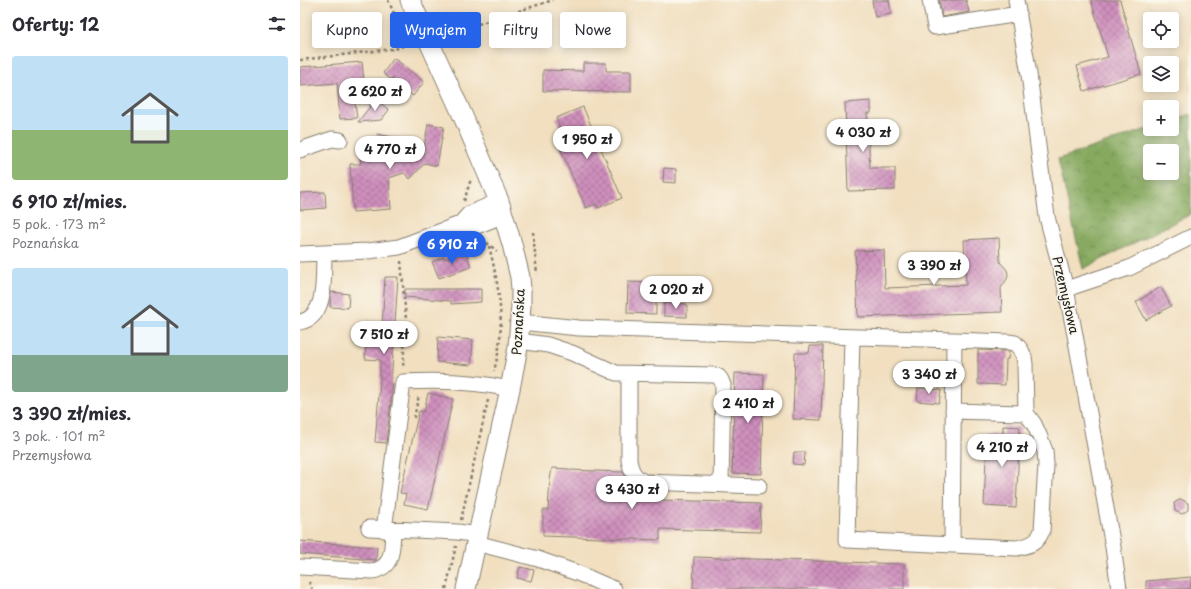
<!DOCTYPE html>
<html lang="pl">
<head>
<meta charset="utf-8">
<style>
  :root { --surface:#fff; --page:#f7f7f7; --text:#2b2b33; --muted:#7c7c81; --accent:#2563eb }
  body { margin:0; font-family:"Playpen Sans",sans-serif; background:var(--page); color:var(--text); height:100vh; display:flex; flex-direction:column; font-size:15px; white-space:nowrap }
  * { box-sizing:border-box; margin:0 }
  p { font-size:13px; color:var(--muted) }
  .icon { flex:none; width:22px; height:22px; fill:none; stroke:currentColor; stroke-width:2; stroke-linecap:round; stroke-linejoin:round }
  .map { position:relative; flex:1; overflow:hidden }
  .details { display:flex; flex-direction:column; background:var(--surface); width:300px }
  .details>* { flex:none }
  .top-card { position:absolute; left:12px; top:12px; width:380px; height:36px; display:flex; gap:8px }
  .controls { position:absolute; left:843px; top:12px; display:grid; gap:8px }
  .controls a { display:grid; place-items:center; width:36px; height:36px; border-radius:4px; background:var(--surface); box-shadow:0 2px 10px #0003; font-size:20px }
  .price { position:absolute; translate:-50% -34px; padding:0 9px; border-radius:14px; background:#fff; color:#222; font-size:13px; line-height:26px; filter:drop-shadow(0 1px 2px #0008) }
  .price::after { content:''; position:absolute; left:50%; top:24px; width:12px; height:9px; margin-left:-6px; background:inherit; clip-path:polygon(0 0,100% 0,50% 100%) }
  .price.current { background:var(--accent); color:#fff }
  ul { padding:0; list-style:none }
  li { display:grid; align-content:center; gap:8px; height:212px; padding:0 12px }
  li span { display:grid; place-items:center; height:124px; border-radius:4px; color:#555 }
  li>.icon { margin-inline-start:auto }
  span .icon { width:72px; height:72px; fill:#fffc; stroke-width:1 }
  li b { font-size:17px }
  h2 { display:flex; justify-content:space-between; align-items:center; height:48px; padding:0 12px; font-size:17px }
  .pill { padding:0 14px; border-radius:4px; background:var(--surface); box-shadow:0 2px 10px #0003; font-size:14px; line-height:36px }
  .pill.current { background:var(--accent); color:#fff }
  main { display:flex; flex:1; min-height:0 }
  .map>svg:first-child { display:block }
  .forest { fill:url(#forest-crowns); stroke:#51623d; fill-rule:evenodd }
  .building { fill:url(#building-cross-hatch) }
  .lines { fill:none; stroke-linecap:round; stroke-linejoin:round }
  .minor-casing { stroke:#867e6e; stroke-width:17 }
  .major-casing { stroke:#867e6e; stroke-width:21 }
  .path { stroke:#867e6e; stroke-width:2.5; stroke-dasharray:3 3; stroke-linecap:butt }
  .minor { stroke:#fff; stroke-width:15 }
  .major { stroke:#fff; stroke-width:19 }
  .labels { text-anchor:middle; stroke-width:3; stroke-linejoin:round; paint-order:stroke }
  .street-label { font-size:13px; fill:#1c1c1c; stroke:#fbf7ec }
</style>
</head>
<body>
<main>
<section class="details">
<h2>Oferty: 12<svg class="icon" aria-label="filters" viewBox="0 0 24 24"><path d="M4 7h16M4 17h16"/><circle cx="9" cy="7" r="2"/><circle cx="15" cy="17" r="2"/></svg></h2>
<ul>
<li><span style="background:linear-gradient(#bfe0f5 60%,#8fb573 0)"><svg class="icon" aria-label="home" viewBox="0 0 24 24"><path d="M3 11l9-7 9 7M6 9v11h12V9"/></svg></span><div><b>6 910 zł/mies.</b><p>5 pok. · 173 m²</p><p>Poznańska</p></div></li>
<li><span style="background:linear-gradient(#bfe0f5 70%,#7fa58c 0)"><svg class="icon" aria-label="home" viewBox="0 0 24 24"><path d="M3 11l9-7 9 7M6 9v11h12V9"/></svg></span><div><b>3 390 zł/mies.</b><p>3 pok. · 101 m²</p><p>Przemysłowa</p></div></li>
</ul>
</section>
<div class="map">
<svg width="891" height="589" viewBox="0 0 891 589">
  <defs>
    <pattern id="forest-crowns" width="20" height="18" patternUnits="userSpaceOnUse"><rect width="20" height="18" fill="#86a95e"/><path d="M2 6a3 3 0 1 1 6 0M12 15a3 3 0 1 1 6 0" fill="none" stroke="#6d894d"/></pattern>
    <pattern id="building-cross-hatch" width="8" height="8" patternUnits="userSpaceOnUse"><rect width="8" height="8" fill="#cf8fbd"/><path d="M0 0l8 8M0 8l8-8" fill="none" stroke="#a77499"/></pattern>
  </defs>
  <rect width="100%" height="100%" fill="#fbf7ec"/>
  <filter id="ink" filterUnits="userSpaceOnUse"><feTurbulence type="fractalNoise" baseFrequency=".025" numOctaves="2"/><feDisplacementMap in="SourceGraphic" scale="8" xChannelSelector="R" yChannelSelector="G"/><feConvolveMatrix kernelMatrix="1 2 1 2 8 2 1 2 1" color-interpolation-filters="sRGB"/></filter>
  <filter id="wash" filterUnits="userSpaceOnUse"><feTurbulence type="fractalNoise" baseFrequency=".012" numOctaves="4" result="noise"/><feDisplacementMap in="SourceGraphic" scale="16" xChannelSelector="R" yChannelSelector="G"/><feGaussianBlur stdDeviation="0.9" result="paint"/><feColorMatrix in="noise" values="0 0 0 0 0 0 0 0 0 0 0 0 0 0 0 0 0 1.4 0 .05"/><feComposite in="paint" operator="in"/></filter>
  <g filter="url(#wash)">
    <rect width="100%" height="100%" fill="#f1dfc0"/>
    <path class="forest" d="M891,114V214L783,269L758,159L850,128L872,129V121ZM850,151H872V173H850Z"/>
    <g id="blocks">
      <path class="building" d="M572,0H589L591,14L575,17Z
        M639,0H666L669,12L642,17Z
        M791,0H820L841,74L784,91L777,66L808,57Z
        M94,58L124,82L113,96L92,80L94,78L91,80L83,73Z
        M62,62L64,81L52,82L57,118L40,119L37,83L0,86V67Z
        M283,63H306V71H331V92L243,91V70L283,71Z
        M76,99L89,110L81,120L58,122Z
        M571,101V113H567L570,168H595V190L548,191L545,103Z
        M283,107L322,198L298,208L296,204L286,208L257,141L264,138L256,118Z
        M128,124L144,127L137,166L125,163L110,179L104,173L89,178L91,209L53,212L50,164H61L60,157L82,155L77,134L102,139L100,151L123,154Z
        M364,168L376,169V183L363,182Z
        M25,192L26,208L0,210V193Z
        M699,238L700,262L707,270L708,275L707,279L701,288L702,312L558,317L555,251L584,250L585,288L666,285L664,240Z
        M166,252L171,267L139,278L132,262L144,257V259Z
        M85,277H98L91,384H93L86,443L75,442L80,382V360L65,359L67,326L82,327Z
        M328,282L356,283V314L327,313Z
        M861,287L871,306L846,320L836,302Z
        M105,289H181V302L151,304V301L105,297Z
        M31,292L49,294L48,308L30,307Z
        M364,303L387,304V317L364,316Z
        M138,337L173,340L171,365L137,362Z
        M510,346H523L521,420L493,419L495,353H509Z
        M678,350L709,351L708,359H706L705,385L678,384Z
        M435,373L464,374L461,474L432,473Z
        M618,388L641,390L639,403L617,401Z
        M128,393L153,399L128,509L104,504L106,494L100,493L119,411L124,412Z
        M703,426L720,427L716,508L684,506L687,434H703Z
        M494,452H505L504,465L493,464Z
        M252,468L269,469V470L323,472L329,482L340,490L362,492L361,500L461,503L460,532L360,529V540L243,536V510H248L250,480Z
        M881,499L888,503V510L882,514L875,511L874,503Z
        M0,541L77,547L76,560L0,554Z
        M394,557L604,564V589H433L393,588Z
        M220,567L234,570L231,581L217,578Z
        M891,577V589H846V581Z"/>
    </g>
  </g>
  <g filter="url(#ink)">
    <use href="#blocks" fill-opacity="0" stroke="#867e6e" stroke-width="1"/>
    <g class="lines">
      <g class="minor-casing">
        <path id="minor" d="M630,0L635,27L719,14
          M716,0L729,74L747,217L766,289L775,335L813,547L819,589
          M0,150L32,139L40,140
          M160,224L174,227L204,215
          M0,254L68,251L99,247L160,224L169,214L199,201
          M766,289L829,268L891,237
          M0,322C28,317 23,275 24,253
          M220,322L279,328L654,340L708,342L715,343L721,350L724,357L725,364L726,413L734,424L739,435L745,451L746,464L742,531C736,544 731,545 717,548L547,540L552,337
          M219,341L248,345L272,353L316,373L415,375C420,377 421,379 423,385L421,484
          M329,374V460C331,471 334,477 344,482L459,486
          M653,411L726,413
          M69,528L158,532L178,535
          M84,530L103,382C138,380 175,381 210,389
          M176,543L238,559L280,574L314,589
          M652,545L654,340
          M0,567L72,571C94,568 92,547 93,530"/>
      </g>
      <g class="major-casing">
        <path id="major" d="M110,0L162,114L199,201L212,244L220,277L221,289V305L218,347L210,389L166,589"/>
      </g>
      <path class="path" d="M88,0L97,20L106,33
        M144,35L253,0
        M0,60L100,48L110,40
        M164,201L171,179
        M233,232L237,274
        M182,239L197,251
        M189,246C197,278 204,313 199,347C198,355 196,363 194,371
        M101,261L106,319L103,368
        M114,418L119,395
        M161,520L188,400
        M9,582L12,589
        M146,589L156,546"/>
      <use href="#minor" class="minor"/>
      <use href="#major" class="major"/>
    </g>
  </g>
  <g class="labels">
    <g class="street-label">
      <text transform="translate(766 295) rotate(77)" y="5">Przemysłowa</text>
      <text transform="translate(218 322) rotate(-87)" y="5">Poznańska</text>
    </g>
  </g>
</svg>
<div class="controls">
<a><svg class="icon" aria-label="locate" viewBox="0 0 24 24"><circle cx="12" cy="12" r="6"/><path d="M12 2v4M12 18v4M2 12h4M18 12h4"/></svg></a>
<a><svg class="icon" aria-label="layers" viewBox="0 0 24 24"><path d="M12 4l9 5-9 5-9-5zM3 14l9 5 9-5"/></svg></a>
<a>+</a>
<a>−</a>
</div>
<b class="price" style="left:75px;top:112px">2 620 zł</b>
<b class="price" style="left:563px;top:153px">4 030 zł</b>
<b class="price" style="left:287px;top:160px">1 950 zł</b>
<b class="price" style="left:90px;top:170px">4 770 zł</b>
<b class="price current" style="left:152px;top:265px">6 910 zł</b>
<b class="price" style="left:634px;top:286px">3 390 zł</b>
<b class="price" style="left:376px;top:310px">2 020 zł</b>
<b class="price" style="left:84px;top:355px">7 510 zł</b>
<b class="price" style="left:629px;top:395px">3 340 zł</b>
<b class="price" style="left:448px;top:424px">2 410 zł</b>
<b class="price" style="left:702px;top:468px">4 210 zł</b>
<b class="price" style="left:332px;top:510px">3 430 zł</b>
<div class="top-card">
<a class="pill">Kupno</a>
<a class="pill current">Wynajem</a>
<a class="pill">Filtry</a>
<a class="pill">Nowe</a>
</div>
</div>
</main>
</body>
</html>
